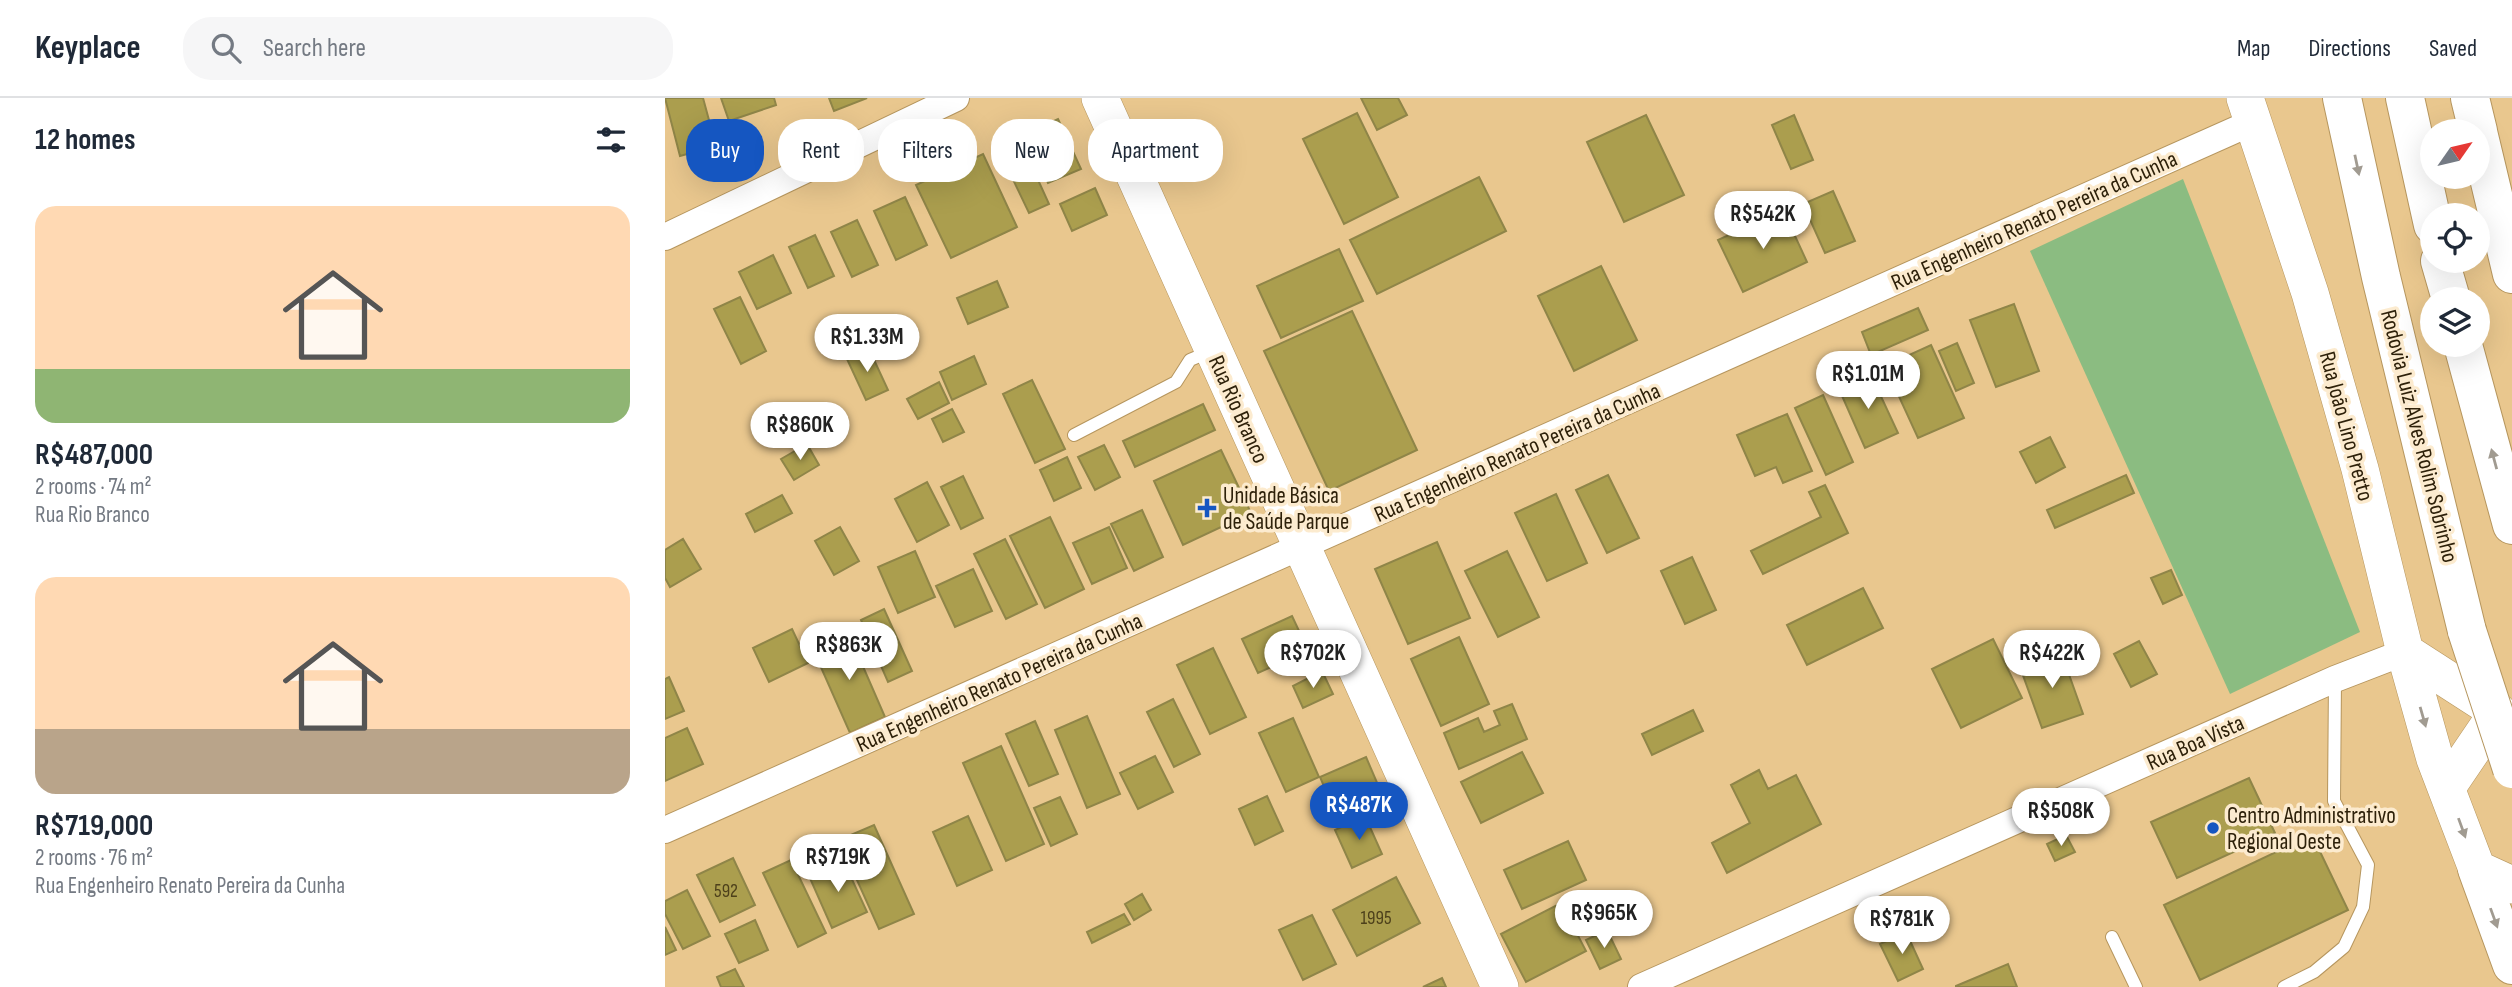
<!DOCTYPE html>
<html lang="en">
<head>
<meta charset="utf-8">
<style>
  :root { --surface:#fff; --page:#f6f6f7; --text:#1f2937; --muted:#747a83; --line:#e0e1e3; --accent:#1556c1 }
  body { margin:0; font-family:"Sofia Sans Condensed",sans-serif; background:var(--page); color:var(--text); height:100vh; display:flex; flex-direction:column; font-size:26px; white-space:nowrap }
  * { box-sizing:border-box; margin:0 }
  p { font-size:23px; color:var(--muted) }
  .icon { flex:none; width:38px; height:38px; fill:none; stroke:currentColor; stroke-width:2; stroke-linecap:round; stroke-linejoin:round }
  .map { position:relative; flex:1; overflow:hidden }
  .panel { display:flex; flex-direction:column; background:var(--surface); width:665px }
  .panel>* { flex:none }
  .hud { position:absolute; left:21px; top:21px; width:665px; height:63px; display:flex; gap:14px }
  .needle { width:46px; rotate:56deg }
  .fabs { position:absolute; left:1755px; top:21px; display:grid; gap:14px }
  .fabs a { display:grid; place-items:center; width:70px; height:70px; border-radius:50%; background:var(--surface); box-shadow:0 7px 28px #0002; font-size:35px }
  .price { position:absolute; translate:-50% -60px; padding:0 16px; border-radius:24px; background:#fff; color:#222; font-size:23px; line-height:46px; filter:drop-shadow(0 2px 4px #0008) }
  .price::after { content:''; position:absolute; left:50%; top:42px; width:21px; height:16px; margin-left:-10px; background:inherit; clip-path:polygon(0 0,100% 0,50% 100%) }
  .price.selected { background:var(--accent); color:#fff }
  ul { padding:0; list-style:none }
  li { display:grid; align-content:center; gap:14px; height:371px; padding:0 35px }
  li span { display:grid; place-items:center; height:217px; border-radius:21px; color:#555 }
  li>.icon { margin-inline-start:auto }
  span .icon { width:126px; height:126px; fill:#fffc; stroke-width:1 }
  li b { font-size:30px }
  h2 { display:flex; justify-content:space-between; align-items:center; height:84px; padding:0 35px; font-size:30px }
  .tag { padding:0 24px; border-radius:28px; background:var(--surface); box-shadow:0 7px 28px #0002; font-size:24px; line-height:63px }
  .tag.selected { background:var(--accent); color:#fff }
  header { display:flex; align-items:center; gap:42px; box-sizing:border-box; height:98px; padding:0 35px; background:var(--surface); border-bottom:2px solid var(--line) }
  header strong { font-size:33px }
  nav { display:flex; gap:38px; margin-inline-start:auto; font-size:24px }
  .search { width:490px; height:63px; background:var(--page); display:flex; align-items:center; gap:18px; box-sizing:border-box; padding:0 24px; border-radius:28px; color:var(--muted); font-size:26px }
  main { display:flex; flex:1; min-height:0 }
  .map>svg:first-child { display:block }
  .green { fill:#8bbc81 }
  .building { fill:#ab9e4e; stroke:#8f8548; stroke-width:2 }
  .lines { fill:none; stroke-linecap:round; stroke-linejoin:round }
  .lane-casing { stroke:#b6965e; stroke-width:14 }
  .street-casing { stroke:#b6965e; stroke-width:28 }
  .secondary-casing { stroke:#b6965e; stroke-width:38 }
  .highway-casing { stroke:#b6965e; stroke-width:40 }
  .lane { stroke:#fff; stroke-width:12 }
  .street { stroke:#fff; stroke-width:26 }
  .secondary { stroke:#fff; stroke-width:37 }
  .highway { stroke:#fff; stroke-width:38 }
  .highway-bridge-casing { stroke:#b6965e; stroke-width:40; stroke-linecap:butt }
  .highway-bridge { stroke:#fff; stroke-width:38 }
  .oneway { fill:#a19b91 }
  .poi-dot { fill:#1556c1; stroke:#fcebcf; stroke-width:2.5 }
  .labels { text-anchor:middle; stroke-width:7; stroke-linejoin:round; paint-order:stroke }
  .number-label { font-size:19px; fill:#4d401b }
  .street-label { font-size:23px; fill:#2e210a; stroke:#fcebcf }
  .poi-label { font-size:23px; fill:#2e210a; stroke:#fcebcf; text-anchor:start }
</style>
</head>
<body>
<header>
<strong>Keyplace</strong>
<div class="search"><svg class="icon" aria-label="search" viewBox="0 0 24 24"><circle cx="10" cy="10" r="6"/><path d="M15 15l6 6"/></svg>Search here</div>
<nav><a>Map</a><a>Directions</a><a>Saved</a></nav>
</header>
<main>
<section class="panel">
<h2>12 homes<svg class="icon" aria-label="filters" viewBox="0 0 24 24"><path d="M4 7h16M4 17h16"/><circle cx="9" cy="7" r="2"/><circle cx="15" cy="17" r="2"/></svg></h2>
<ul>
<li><span style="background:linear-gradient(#ffd9b3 75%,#8fb573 0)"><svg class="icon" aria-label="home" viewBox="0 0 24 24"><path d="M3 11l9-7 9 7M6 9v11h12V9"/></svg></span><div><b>R$487,000</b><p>2 rooms · 74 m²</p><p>Rua Rio Branco</p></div></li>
<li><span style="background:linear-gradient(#ffd9b3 70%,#b9a48a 0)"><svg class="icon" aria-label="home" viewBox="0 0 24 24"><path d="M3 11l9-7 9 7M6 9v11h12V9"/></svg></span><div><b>R$719,000</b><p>2 rooms · 76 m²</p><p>Rua Engenheiro Renato Pereira da Cunha</p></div></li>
</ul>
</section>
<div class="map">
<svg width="1847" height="889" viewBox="0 0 1847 889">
  <rect width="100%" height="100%" fill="#e9c78e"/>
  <path class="green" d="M1518,81L1695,534L1565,596L1365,153Z"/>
  <path class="building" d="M0,0H38L51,48L15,58Z
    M56,0H109L111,7L64,23Z
    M164,0H202L169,13Z
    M696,0H733L742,17L712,32Z
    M692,15L733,99L679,126L638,41Z
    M981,17L1019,97L959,124L922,44Z
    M1129,17L1148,62L1126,71L1107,27Z
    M393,21L416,71L383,85L361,36Z
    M318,56L352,129L286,160L251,87Z
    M364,62L384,106L364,115L343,71Z
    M814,79L841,133L712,196L685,142Z
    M430,90L442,117L407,133L395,106Z
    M1168,93L1190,143L1160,155L1138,106Z
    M240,99L262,147L231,162L209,113Z
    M1118,112L1142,164L1078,194L1053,142Z
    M192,122L213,167L187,179L166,134Z
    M150,137L169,178L143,190L124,149Z
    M674,151L698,203L616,240L592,188Z
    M108,157L126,195L92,211L74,174Z
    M936,168L972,242L909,273L873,198Z
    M332,183L343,209L303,226L292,200Z
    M75,199L101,253L76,266L49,211Z
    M1349,206L1374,273L1331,289L1305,222Z
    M1253,210L1263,232L1206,257L1197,234Z
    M687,213L752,352L664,393L599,253Z
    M1292,245L1309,285L1291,293L1274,253Z
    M1266,247L1299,320L1253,340L1220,268Z
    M204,251L223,292L201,302L182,261Z
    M309,258L321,286L287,302L275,274Z
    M1206,277L1233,335L1200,350L1174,291Z
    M367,282L400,351L370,365L338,296Z
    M274,284L284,305L253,321L242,301Z
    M1158,297L1188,364L1161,377L1130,310Z
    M538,306L550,332L470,369L458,343Z
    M287,311L299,334L278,344L267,321Z
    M1122,316L1147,373L1118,385L1111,369L1090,378L1072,337Z
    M1385,339L1400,369L1371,385L1355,354Z
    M142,346L154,367L129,382L116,361Z
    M439,347L455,379L430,392L413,359Z
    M556,352L586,415L518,447L489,383Z
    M402,359L416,390L389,403L375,372Z
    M943,377L974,440L942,455L911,392Z
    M1461,377L1469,395L1390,430L1382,412Z
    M298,378L318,420L296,431L276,389Z
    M262,384L284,427L252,444L230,401Z
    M1160,387L1183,435L1098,476L1086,453L1156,419L1144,394Z
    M891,396L922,465L882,483L850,415Z
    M117,397L127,415L90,434L81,416Z
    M477,412L498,459L469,473L446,426Z
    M385,419L419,491L380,510L345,438Z
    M175,429L194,463L169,477L150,443Z
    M444,429L462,470L427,486L408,445Z
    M18,441L36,471L5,489L0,480V452Z
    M340,441L372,506L341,521L309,456Z
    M772,444L805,520L743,546L710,471Z
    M250,453L270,499L233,515L213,469Z
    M842,453L874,519L833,539L800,473Z
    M1027,459L1051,512L1020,526L996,473Z
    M308,471L327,513L290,529L271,488Z
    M1506,472L1517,497L1498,506L1486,480Z
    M1198,490L1218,530L1142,567L1122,527Z
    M219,511L247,573L223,584L196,522Z
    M627,518L643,552L593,575L577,541Z
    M127,531L143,565L104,584L88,550Z
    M183,534L220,619L185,635L147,549Z
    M794,539L824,606L776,628L746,561Z
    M1328,541L1357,600L1296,630L1267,571Z
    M1474,543L1492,576L1466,589L1449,556Z
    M548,550L581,619L545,636L512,567Z
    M1396,554L1418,616L1377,630L1355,569Z
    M657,573L668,596L638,610L628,588Z
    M4,579L19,613L0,621V581Z
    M508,601L535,656L509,669L482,614Z
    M847,606L862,641L794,671L779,635L813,620L819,634L835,627L829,613Z
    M1028,612L1038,633L987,657L977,636Z
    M422,618L455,696L422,710L390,632Z
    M628,620L654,679L621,694L594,635Z
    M370,623L393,676L364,688L341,636Z
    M22,630L38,666L0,683V640Z
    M336,648L379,746L341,763L298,665Z
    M857,654L878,695L816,725L796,684Z
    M490,658L508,694L473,711L455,675Z
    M701,659L719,701L673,721L655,679Z
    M1094,672L1103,691L1131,677L1156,726L1062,775L1047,745L1085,725L1066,687Z
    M1584,680L1610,735L1512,780L1486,724Z
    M602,698L618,733L590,747L574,711Z
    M395,699L412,736L386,748L369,710Z
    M303,718L327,772L292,788L268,734Z
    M700,718L717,756L687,770L670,732Z
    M209,727L249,816L214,831L174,742Z
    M1401,737L1410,754L1390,763L1382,746Z
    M1647,737L1683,812L1535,882L1499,807Z
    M903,743L921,782L857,811L839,772Z
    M68,760L90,807L55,824L32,777Z
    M126,762L161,835L133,849L98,775Z
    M178,762L202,814L167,830L144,778Z
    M731,779L755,825L692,858L668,812Z
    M22,792L45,838L18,851L0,816V803Z
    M477,796L486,812L469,822L460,806Z
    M896,805L921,853L861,884L836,836Z
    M459,816L465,826L427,845L422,834Z
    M647,817L671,866L638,882L614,832Z
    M90,822L103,852L74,865L60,836Z
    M0,829L11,852L0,857Z
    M942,832L956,861L935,871L921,842Z
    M1241,834L1258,871L1233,883L1215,846Z
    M1343,866L1352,889H1291V888Z
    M70,871L79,889H56L52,879Z
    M777,880L781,889H758Z"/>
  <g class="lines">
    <g class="lane-casing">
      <path id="lane" d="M409,337L511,284L525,262L546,253
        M1447,839L1471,889
        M1619,889L1649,874L1679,849L1698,809L1703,767L1669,703L1670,582"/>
    </g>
    <g class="street-casing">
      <path id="street" d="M0,139L291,0
        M0,732L1588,24
        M976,889L1670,581L1740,554"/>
    </g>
    <g class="secondary-casing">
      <path id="secondary" d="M435,0L835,889
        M1580,0L1645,195L1695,371L1740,554L1770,661L1812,771L1847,787
        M1740,554L1833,614
        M1782,689L1833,614"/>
    </g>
    <g class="highway-casing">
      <path id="highway" d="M1677,0L1716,179L1802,533
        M1740,0L1768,127
        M1805,0L1813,33
        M1813,34L1847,176
        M1775,163L1786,201
        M1798,247L1847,427
        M1812,771L1847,867"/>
    </g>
    <use href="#lane" class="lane"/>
    <use href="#street" class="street"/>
    <use href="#secondary" class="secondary"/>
    <use href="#highway" class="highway"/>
    <g class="highway-bridge-casing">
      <path id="highway-bridge" d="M1802,533L1847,671"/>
    </g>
    <use href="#highway-bridge" class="highway-bridge"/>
  </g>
  <defs><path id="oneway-solid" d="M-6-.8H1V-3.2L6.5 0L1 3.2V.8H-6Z" transform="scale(1.75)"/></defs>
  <g class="oneway">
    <use href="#oneway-solid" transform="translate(1692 67) rotate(78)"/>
    <use href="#oneway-solid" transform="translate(1829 361) rotate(-105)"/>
    <use href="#oneway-solid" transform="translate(1758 619) rotate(74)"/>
    <use href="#oneway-solid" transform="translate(1797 730) rotate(70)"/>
    <use href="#oneway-solid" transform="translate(1829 820) rotate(70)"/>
  </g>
  <g class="poi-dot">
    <path d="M538.5 399.5h7v7h7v7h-7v7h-7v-7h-7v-7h7z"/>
    <circle cx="1548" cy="730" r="7"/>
  </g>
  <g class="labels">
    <g class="number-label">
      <text x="61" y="799">592</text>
      <text x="711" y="826">1995</text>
    </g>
    <g class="street-label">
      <text transform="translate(1369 122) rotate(-24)" y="8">Rua Engenheiro Renato Pereira da Cunha</text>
      <text transform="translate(574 311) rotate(66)" y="8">Rua Rio Branco</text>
      <text transform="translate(1682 328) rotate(75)" y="8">Rua João Lino Pretto</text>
      <text transform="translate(1755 338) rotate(76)" y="8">Rodovia Luiz Alves Rolim Sobrinho</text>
      <text transform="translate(852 354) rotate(-24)" y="8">Rua Engenheiro Renato Pereira da Cunha</text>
      <text transform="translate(334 584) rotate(-24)" y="8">Rua Engenheiro Renato Pereira da Cunha</text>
      <text transform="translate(1530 644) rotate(-24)" y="8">Rua Boa Vista</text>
    </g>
    <g class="poi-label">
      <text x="558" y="405">Unidade Básica<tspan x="558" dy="26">de Saúde Parque</tspan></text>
      <text x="1562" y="725">Centro Administrativo<tspan x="1562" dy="26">Regional Oeste</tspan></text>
    </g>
  </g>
</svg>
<div class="fabs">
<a><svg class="needle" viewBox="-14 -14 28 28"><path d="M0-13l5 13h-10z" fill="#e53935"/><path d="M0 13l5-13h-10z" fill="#747a83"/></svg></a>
<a><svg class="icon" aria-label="locate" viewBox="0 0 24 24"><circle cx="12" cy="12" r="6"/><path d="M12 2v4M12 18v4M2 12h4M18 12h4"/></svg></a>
<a><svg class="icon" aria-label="layers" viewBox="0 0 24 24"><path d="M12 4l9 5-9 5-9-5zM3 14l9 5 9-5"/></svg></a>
</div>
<b class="price" style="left:1098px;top:153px">R$542K</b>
<b class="price" style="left:202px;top:276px">R$1.33M</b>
<b class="price" style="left:1203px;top:313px">R$1.01M</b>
<b class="price" style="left:135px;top:364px">R$860K</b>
<b class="price" style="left:184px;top:584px">R$863K</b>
<b class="price" style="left:648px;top:592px">R$702K</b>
<b class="price" style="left:1387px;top:592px">R$422K</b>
<b class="price selected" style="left:694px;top:744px">R$487K</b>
<b class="price" style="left:1396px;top:750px">R$508K</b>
<b class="price" style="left:173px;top:796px">R$719K</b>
<b class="price" style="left:939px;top:852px">R$965K</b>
<b class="price" style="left:1237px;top:858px">R$781K</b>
<div class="hud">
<a class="tag selected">Buy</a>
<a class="tag">Rent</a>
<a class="tag">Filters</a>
<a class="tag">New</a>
<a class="tag">Apartment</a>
</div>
</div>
</main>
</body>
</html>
